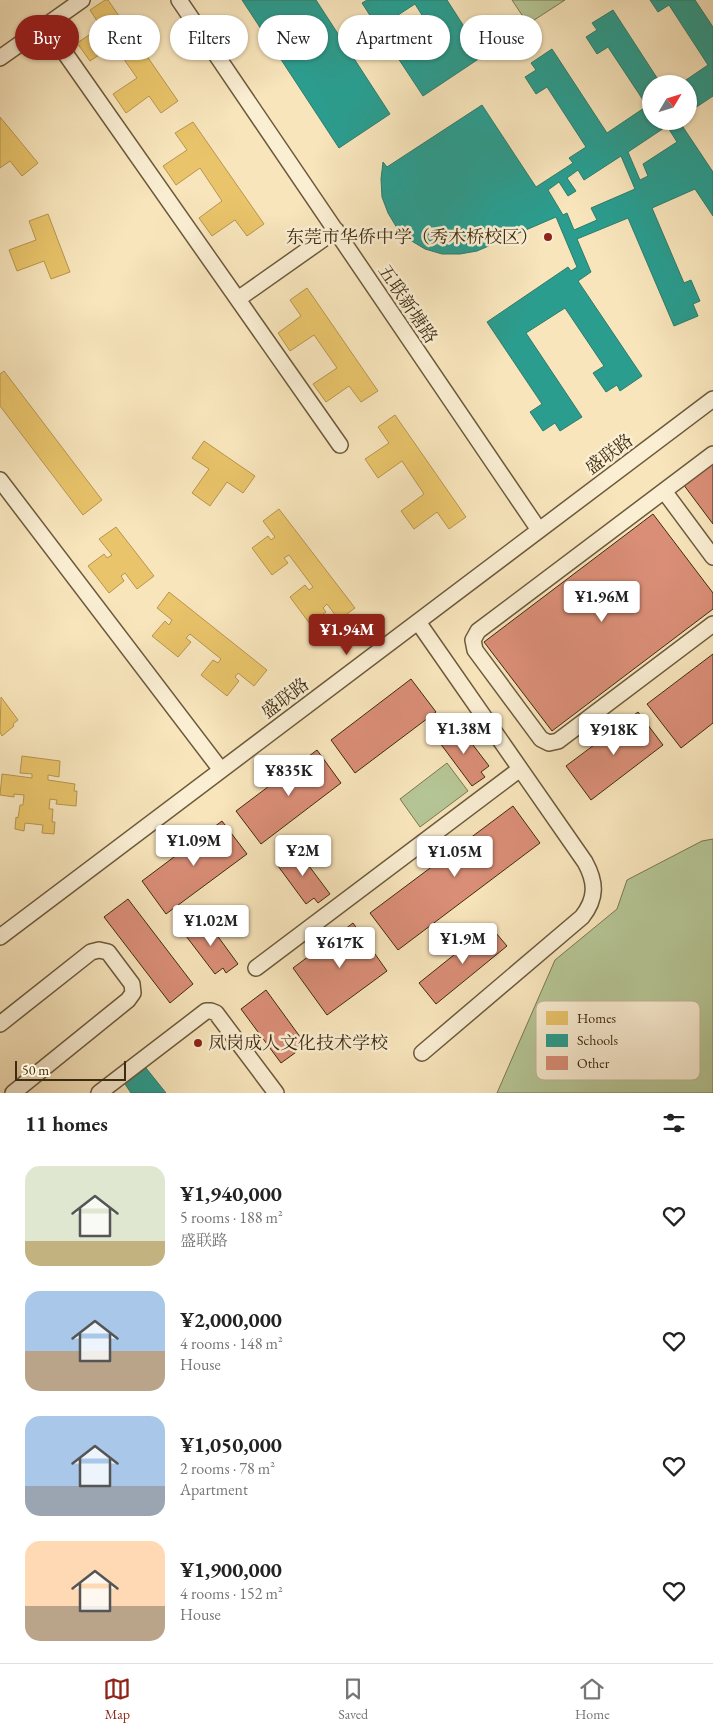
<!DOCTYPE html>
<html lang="en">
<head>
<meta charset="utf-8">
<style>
  :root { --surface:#fff; --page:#f2f2f2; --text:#222; --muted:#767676; --line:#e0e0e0; --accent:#8f2418 }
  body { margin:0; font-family:"EB Garamond","Noto Serif SC",serif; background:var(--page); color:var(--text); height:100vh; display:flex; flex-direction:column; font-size:19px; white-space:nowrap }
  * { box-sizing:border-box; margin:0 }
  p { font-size:16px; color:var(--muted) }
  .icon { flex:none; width:28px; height:28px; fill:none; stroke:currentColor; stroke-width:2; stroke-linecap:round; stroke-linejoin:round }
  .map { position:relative; height:1093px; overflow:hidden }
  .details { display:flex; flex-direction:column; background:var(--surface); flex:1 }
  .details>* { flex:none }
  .hud { position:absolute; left:15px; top:15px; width:684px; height:45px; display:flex; gap:10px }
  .needle { width:32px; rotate:52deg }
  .fabs { position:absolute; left:642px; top:75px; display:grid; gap:10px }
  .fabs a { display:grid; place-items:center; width:55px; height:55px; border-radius:50%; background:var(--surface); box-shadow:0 1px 4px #0004; font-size:25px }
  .scale { position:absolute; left:15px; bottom:12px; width:111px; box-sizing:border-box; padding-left:5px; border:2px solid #3e2b10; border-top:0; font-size:14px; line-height:18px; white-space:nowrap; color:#3e2b10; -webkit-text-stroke:4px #faeed3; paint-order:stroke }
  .price { position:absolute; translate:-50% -42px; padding:0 11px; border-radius:5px; background:#fff; color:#222; font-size:16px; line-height:32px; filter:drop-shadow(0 1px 2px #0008) }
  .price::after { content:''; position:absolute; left:50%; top:30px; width:15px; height:11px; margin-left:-8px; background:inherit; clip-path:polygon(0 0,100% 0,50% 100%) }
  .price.active { background:var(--accent); color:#fff }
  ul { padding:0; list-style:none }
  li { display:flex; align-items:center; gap:15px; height:125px; padding:0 25px }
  li span { display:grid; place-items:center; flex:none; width:140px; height:100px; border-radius:15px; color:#555 }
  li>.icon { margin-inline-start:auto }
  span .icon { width:60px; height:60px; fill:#fffc; stroke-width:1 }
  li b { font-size:21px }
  h2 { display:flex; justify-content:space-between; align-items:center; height:60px; padding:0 25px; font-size:21px }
  .pill { padding:0 18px; border-radius:22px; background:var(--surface); box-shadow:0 1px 4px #0004; font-size:18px; line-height:45px }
  .pill.active { background:var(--accent); color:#fff }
  .menu { display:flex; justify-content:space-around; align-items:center; height:70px; border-top:1px solid var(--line); background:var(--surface); font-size:14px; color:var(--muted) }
  .menu a { display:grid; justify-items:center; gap:2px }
  .menu .active { color:var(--accent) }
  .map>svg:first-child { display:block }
  .green { fill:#b6c696; stroke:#7a7853 }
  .homes { fill:#e9c46a; stroke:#b6964f }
  .schools { fill:#2a9d8f; stroke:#307b69; fill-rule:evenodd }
  .building { fill:#da8e77; stroke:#3e2b10 }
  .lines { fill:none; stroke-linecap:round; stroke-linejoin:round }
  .minor-casing { stroke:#6c5a3b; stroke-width:18 }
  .minor { stroke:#faeed3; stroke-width:15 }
  .poi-dot { fill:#8f2418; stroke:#faeed3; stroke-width:2 }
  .labels { text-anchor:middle; stroke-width:5; stroke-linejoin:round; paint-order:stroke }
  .poi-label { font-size:18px; fill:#3e2b10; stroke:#faeed3; text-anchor:end }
  .street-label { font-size:18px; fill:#3e2b10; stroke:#faeed3 }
  .key { fill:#faeed3; stroke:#c2b498; stroke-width:1 }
  .key-label { font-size:14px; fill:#3e2b10 }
</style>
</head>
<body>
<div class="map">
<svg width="713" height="1093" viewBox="0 0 713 1093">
  <rect width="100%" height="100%" fill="#f8e5bc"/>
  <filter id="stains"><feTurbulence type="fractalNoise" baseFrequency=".004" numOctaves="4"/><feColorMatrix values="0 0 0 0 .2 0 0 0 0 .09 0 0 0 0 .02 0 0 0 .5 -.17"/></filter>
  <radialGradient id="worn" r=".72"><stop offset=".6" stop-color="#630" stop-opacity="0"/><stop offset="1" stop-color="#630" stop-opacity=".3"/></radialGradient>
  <path class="green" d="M512,0H565L528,24Z
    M447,763L468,791L420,827L400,799Z
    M713,839V1093H497L555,960L617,909L627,880L702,841Z"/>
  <path class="homes" d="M105,0H108L178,101L161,113L149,96L126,113L113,94L137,78L114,45L90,61L77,43L101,27L90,10Z
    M0,117L38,163L22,176L10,161L0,168Z
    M193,122L264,224L247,236L235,220L212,236L199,218L222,201L200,168L176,185L163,166L187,150L175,133Z
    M48,214L70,272L51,279L44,261L17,271L9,250L36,240L29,221Z
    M307,288L378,391L361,402L349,386L326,402L313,384L337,368L314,335L290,351L278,333L301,316L290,300Z
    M4,371L102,500L83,515L0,406V374Z
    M395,415L466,517L449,529L437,512L414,529L401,511L424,494L402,461L378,478L365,459L389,443L378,427Z
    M204,441L255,476L243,493L227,482L210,506L192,493L209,469L192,458Z
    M279,509L355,608L339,620L327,604L323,608L326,612L310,624L290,597L305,585L309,590L313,587L289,555L284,558L288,563L272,575L252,548L268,536L271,540L275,537L263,521Z
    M116,527L154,576L137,589L125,573L121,576L124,581L109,593L88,566L104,554L107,558L112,555L99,539Z
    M169,592L267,670L254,686L238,673L235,677L239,681L227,696L201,675L213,660L218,663L221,659L190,634L186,638L191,642L178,657L152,636L165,621L169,625L172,620L157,608Z
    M1,697L18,720L13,724L14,726L2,736L0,732Z
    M22,756L60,761L59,777L48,775V780L75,784L74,791H77L76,806L56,804L57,800L50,799L49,809H53L52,822H55L54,834L42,833L43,825L25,823L24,831L15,829L16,817L18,818L20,805H23L24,795L14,794V797L0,795L2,774L32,778V774L20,773Z"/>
  <path class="schools" d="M242,0H316L390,114L339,148Z
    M367,0H447L483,56L423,96L394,52L430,28L415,4L378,28L362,3Z
    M650,0H695L713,27V96L689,112V84H680L708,65L669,5L658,12Z
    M613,10L661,84H651V121H679L713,172V216L695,189L652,208L684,283L691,280L700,301L693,304L698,316L674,326L628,218L577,239L591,272L578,281L642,376L620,391L617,385L606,392L593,373L604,366L565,308L526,333L582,417L560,431L555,423L543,431L530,412L542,404L487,322L568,267L571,271L577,267L556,217L477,251L460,254H442L425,249L410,240L397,228L388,213L382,197L381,179L383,162L387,167L482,105L536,187L573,163L569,158L586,147L547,87L536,94L525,77L536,70L531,63L552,49L607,133L647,106L608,47L597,54L586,37L597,30L592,23ZM667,126L677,142L643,164L648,176L640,180L628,152ZM621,156L635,189L591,208L597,220L574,230L567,213L563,215L548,190L559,182L568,196L576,191L567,178L578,170L584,180Z
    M146,1068L166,1093H131L125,1084Z"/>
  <path class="building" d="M713,462V524L683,484Z
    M653,514L713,593V609L552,731L484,642Z
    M713,654V723L681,748L647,704Z
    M411,679L436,712L355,773L331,740Z
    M638,712L663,745L591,800L566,766Z
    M460,728L489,766L481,772L485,777L472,786L437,739L449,729L452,734Z
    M317,750L341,783L261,844L236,811Z
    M513,806L540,843L398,950L370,913Z
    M222,821L247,854L166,914L142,881Z
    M294,846L330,894L318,903L314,898L306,904L278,866L286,860L282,855Z
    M128,899L193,984L170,1003L104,917Z
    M203,916L238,964L226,973L223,968L215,974L186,936L194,930L190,925Z
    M353,923L387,971L327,1015L293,968Z
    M490,926L507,946L436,1004L419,983Z
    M266,990L306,1045L281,1063L241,1009Z"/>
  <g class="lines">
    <g class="minor-casing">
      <path id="minor" d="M179,0L539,530
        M46,26L340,445
        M0,58L82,0
        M238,299L336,230
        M713,454L478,631L473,640L475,650L541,739L549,743L558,741L713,624
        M0,480L221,770
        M664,491L713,557
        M418,622L585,862C596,882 597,898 582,917L422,1053
        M0,937L713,399
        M256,968L520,769
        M0,1024L91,952L99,950L108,952L132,984L133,993L128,1000L13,1093
        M99,1093L206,1011H211L216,1013L276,1093"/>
    </g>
    <use href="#minor" class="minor"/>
  </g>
  <g class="poi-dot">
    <circle cx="548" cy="237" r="5"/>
    <circle cx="198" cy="1043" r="5"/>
  </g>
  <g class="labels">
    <g class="poi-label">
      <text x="538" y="243">东莞市华侨中学（秀木桥校区）</text>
      <text x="208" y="1049" text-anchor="start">凤岗成人文化技术学校</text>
    </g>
    <g class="street-label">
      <text transform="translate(408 304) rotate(56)" y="6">五联新塘路</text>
      <text transform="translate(609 454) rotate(-37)" y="6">盛联路</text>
      <text transform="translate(285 698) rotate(-37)" y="6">盛联路</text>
    </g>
  </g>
  <rect x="536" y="1001" width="164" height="79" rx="8" class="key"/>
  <rect x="546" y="1011" width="22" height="14" fill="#e9c46a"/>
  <rect x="546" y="1034" width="22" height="13" fill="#2a9d8f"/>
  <rect x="546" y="1056" width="22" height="14" fill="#da8e77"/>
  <g class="key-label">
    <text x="577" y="1023">Homes</text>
    <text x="577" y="1045">Schools</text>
    <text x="577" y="1068">Other</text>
  </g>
  <rect width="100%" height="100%" filter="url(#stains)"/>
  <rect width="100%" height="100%" fill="url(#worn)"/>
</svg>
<div class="fabs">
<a><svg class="needle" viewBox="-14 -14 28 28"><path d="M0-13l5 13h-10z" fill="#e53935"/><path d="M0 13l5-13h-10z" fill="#767676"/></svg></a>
</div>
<div class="scale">50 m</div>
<b class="price" style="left:602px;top:623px">¥1.96M</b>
<b class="price active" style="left:347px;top:656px">¥1.94M</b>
<b class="price" style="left:464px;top:755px">¥1.38M</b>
<b class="price" style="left:614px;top:756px">¥918K</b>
<b class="price" style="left:289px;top:797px">¥835K</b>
<b class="price" style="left:194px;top:867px">¥1.09M</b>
<b class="price" style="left:303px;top:877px">¥2M</b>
<b class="price" style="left:455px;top:878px">¥1.05M</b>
<b class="price" style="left:211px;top:947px">¥1.02M</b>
<b class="price" style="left:463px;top:965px">¥1.9M</b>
<b class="price" style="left:340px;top:969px">¥617K</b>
<div class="hud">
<a class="pill active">Buy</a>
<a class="pill">Rent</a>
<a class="pill">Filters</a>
<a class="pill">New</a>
<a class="pill">Apartment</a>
<a class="pill">House</a>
</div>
</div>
<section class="details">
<h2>11 homes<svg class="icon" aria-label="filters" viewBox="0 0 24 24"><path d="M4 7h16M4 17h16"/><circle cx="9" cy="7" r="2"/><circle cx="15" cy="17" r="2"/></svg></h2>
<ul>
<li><span style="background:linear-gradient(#dfe7d0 75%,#c2b280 0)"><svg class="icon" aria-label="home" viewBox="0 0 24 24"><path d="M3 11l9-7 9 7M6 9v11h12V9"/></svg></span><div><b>¥1,940,000</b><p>5 rooms · 188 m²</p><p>盛联路</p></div><svg class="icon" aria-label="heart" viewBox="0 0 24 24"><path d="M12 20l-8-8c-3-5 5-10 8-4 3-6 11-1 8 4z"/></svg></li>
<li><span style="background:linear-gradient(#a9c7e8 60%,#b9a48a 0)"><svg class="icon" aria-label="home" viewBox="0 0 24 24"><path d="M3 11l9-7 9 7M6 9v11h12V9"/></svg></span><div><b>¥2,000,000</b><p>4 rooms · 148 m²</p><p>House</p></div><svg class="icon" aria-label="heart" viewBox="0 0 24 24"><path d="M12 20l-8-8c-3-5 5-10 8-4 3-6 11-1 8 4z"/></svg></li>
<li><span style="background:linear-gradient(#a9c7e8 70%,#9aa5b1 0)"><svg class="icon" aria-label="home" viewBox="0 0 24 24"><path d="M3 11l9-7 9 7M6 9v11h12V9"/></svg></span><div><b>¥1,050,000</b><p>2 rooms · 78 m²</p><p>Apartment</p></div><svg class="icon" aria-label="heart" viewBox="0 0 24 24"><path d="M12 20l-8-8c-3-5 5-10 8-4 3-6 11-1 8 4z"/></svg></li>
<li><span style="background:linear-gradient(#ffd9b3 65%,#b9a48a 0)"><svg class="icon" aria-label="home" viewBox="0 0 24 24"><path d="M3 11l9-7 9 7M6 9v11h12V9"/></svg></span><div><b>¥1,900,000</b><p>4 rooms · 152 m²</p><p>House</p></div><svg class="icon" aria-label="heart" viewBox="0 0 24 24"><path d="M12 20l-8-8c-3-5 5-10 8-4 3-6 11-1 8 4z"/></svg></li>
</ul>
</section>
<nav class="menu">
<a class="active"><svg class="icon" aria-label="map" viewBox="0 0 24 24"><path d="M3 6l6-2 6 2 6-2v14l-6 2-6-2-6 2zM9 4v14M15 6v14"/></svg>Map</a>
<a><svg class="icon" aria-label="saved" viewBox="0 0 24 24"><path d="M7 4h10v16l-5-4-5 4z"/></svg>Saved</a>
<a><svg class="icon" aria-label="home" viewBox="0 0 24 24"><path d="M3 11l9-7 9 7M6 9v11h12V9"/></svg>Home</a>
</nav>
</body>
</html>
